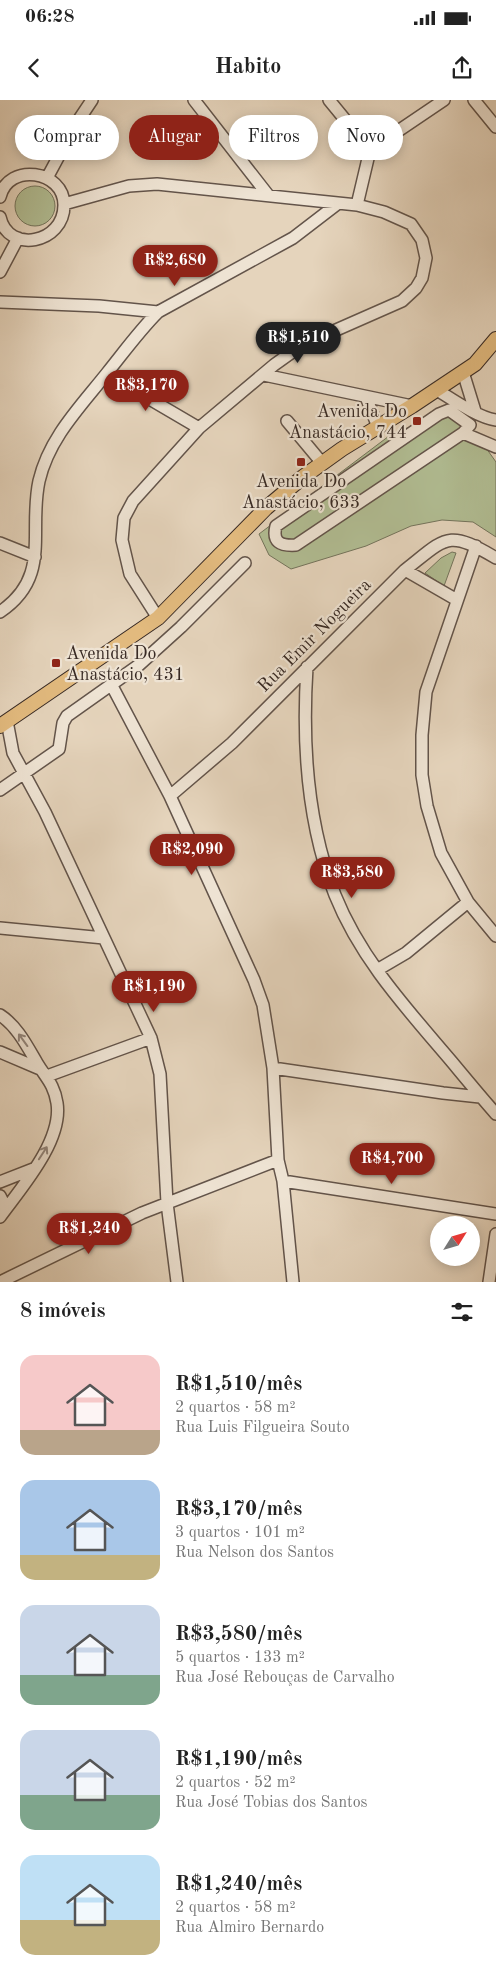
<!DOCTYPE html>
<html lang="pt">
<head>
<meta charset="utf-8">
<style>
  :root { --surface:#fff; --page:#f2f2f2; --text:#222; --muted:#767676; --accent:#8f2418 }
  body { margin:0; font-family:"Old Standard TT",serif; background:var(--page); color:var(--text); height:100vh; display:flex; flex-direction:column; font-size:19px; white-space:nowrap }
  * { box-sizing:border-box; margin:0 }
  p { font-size:16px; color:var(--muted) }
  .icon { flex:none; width:28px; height:28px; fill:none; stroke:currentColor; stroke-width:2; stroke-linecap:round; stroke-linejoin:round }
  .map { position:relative; height:1182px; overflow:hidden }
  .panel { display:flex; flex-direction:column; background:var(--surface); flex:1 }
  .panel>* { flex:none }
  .banner { position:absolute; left:15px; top:15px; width:466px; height:45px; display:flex; gap:10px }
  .needle { width:32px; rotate:53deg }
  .tools { position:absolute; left:430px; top:1116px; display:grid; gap:10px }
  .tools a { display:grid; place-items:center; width:50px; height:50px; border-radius:50%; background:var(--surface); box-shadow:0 2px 12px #0003; font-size:25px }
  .price { position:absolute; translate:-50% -42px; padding:0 11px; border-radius:18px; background:var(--accent); color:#fff; font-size:16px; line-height:32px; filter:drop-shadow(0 1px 2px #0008) }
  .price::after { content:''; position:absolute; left:50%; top:30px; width:15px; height:11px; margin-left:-8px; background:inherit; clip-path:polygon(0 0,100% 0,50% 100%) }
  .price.on { background:#222; color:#fff }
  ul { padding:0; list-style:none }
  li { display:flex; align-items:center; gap:15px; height:125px; padding:0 20px }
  li span { display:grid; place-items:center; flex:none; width:140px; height:100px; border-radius:15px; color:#555 }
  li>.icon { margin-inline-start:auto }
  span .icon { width:60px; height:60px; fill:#fffc; stroke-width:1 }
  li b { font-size:21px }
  h2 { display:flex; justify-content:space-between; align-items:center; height:60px; padding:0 20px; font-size:21px }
  .tag { padding:0 18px; border-radius:22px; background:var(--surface); box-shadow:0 2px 12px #0003; font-size:18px; line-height:45px }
  .tag.on { background:var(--accent); color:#fff }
  .status { display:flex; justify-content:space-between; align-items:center; height:35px; padding:0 25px; background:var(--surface); direction:ltr }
  .status svg { height:14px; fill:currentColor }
  header { display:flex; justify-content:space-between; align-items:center; height:65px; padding:0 20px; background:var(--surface); font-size:22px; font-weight:700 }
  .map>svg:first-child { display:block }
  .green { fill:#b1bd93; stroke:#74745c }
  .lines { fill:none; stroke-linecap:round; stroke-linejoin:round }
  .minor-casing { stroke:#63544a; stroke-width:14 }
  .major-casing { stroke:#382a24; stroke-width:16 }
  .minor { stroke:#eee3d3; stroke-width:11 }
  .major { stroke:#e2ba7e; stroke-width:14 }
  .oneway { stroke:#93867c }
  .poi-dot { fill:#8f2418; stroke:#eee3d3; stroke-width:2 }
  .labels { text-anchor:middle; stroke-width:4.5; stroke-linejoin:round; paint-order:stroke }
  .poi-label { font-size:18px; fill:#382a24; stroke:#eee3d3; text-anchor:end }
  .street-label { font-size:18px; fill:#382a24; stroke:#eee3d3 }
</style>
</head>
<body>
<div class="status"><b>06:28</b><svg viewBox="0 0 49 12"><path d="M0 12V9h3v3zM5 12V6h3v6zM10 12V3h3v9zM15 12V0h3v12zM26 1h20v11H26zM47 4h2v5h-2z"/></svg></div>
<header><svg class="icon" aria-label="back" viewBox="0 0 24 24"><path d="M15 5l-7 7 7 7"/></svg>Habito<svg class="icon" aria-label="share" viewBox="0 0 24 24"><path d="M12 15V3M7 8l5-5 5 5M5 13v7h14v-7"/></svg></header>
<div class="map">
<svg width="496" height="1182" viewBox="0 0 496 1182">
  <rect width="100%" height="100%" fill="#e5d4bc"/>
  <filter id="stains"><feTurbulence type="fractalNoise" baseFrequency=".004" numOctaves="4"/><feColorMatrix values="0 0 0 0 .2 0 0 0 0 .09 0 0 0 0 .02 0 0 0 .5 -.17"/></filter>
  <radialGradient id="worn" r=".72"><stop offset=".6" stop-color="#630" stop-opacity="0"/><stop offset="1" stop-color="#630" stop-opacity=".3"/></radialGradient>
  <path class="green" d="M15 106a20 20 0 1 1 40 0a20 20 0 1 1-40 0Z
    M459,310L496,362V437L473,422L442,420L411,426L366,446L291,469L269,455L259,434L393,333Z
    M452,452L456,453L444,486L425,473L441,458Z"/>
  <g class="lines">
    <g class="minor-casing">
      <path id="minor" d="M194,0L268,95
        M329,0L370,50
        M474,0L496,27
        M47,78L76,24L92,0
        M0,97C8,62 64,70 64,105C64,144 8,154 0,117
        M64,104L129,86L157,84L357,105L384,112L411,124L422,140L426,158L422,178L416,188L402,201L302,245L274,265L199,328L133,401L124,418L122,440L130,474L158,518
        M357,105L370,50L444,0
        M0,172L18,138
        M0,202L99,206L158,212L293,138L336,105
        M463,272L475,311
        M107,274L199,328
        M264,275L412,306
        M437,290C453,300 479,318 496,320
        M366,297L378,327
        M449,310L470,325L463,333L296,445C280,446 272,442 276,426L439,314Z
        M287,321L322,363
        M463,333L496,347
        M0,443L35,457
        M476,446L426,592L422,635V675L427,706L441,753L468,802L496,836
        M405,470L457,500
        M0,512C52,477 28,432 39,381C49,338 80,307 107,273C124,252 139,231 158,212
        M307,567C302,643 307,723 335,795C361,860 408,910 452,962C467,980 481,997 496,1014
        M111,584L170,696L254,880L263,905L273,968L278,1060L283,1081L293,1182
        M7,621L13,653L45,712L151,938L160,974L167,1103L177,1182
        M0,690L59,649L63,623L67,616L139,565L181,527L245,463
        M170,696L232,643L405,470C447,437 447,429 496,458
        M0,828L104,838
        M377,870L406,853L468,802
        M0,915C17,926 27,946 37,963C46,978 54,984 57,1003C63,1041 21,1088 0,1117
        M0,952L40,969
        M273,968L443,993L480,997
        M47,976L151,938
        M283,1081L496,1114
        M0,1082L33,1069
        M0,1096L6,1108
        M0,1182L142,1113L278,1060
        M489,1182L496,1134"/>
    </g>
    <g class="major-casing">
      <path id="major" d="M0,626L158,518L266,408L303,377L342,349L412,306L475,264L496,239"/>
    </g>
    <use href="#minor" class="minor"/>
    <use href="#major" class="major"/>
  </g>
  <defs><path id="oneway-shaft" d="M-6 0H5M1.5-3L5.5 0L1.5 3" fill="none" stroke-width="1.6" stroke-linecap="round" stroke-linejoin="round" transform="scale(1.25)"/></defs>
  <g class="oneway">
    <use href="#oneway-shaft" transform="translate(23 940) rotate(-126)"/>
    <use href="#oneway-shaft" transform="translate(43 1053) rotate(-57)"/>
  </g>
  <g class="poi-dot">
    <rect x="412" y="316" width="10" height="10" rx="2.5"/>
    <rect x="296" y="357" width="10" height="10" rx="2.5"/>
    <rect x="51" y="558" width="10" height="10" rx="2.5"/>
  </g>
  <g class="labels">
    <g class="poi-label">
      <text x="407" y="317">Avenida Do<tspan x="407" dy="21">Anastácio, 744</tspan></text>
      <text x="301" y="387" text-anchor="middle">Avenida Do<tspan x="301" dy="21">Anastácio, 633</tspan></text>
      <text x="66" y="559" text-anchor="start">Avenida Do<tspan x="66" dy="21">Anastácio, 431</tspan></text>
    </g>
    <g class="street-label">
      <text transform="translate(314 535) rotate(-45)" y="6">Rua Emir Nogueira</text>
    </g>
  </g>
  <rect width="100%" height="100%" filter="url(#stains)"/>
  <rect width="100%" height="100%" fill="url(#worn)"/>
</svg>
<div class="tools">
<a><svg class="needle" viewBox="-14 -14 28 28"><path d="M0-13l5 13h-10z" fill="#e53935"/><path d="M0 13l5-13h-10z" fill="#767676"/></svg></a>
</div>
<b class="price" style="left:175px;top:187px">R$2,680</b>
<b class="price on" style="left:298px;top:264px">R$1,510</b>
<b class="price" style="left:146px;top:312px">R$3,170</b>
<b class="price" style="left:192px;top:776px">R$2,090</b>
<b class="price" style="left:352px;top:799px">R$3,580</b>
<b class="price" style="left:154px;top:913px">R$1,190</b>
<b class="price" style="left:392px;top:1085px">R$4,700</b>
<b class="price" style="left:89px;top:1155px">R$1,240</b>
<div class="banner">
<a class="tag">Comprar</a>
<a class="tag on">Alugar</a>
<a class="tag">Filtros</a>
<a class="tag">Novo</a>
</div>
</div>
<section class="panel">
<h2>8 imóveis<svg class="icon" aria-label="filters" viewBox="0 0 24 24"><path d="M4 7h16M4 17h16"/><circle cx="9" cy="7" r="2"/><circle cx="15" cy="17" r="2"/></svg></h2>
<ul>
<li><span style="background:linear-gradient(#f6c9c9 75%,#b9a48a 0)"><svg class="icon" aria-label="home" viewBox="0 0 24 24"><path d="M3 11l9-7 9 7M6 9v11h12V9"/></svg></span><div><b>R$1,510/mês</b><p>2 quartos · 58 m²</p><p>Rua Luis Filgueira Souto</p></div></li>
<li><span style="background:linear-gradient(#a9c7e8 75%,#c2b280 0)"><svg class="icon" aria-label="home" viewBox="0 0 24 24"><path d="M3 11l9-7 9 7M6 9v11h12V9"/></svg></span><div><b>R$3,170/mês</b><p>3 quartos · 101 m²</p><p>Rua Nelson dos Santos</p></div></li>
<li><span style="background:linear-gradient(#c9d6e8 70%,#7fa58c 0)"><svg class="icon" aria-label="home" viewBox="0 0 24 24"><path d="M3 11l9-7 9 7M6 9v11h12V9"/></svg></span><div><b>R$3,580/mês</b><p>5 quartos · 133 m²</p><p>Rua José Rebouças de Carvalho</p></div></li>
<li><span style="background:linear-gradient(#c9d6e8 65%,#7fa58c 0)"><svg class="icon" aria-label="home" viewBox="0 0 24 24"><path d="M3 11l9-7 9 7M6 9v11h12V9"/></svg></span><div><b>R$1,190/mês</b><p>2 quartos · 52 m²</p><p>Rua José Tobias dos Santos</p></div></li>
<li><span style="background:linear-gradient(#bfe0f5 65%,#c2b280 0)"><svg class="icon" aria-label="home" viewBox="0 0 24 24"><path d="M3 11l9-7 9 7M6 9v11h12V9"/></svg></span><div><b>R$1,240/mês</b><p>2 quartos · 58 m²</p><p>Rua Almiro Bernardo</p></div></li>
</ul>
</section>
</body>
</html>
